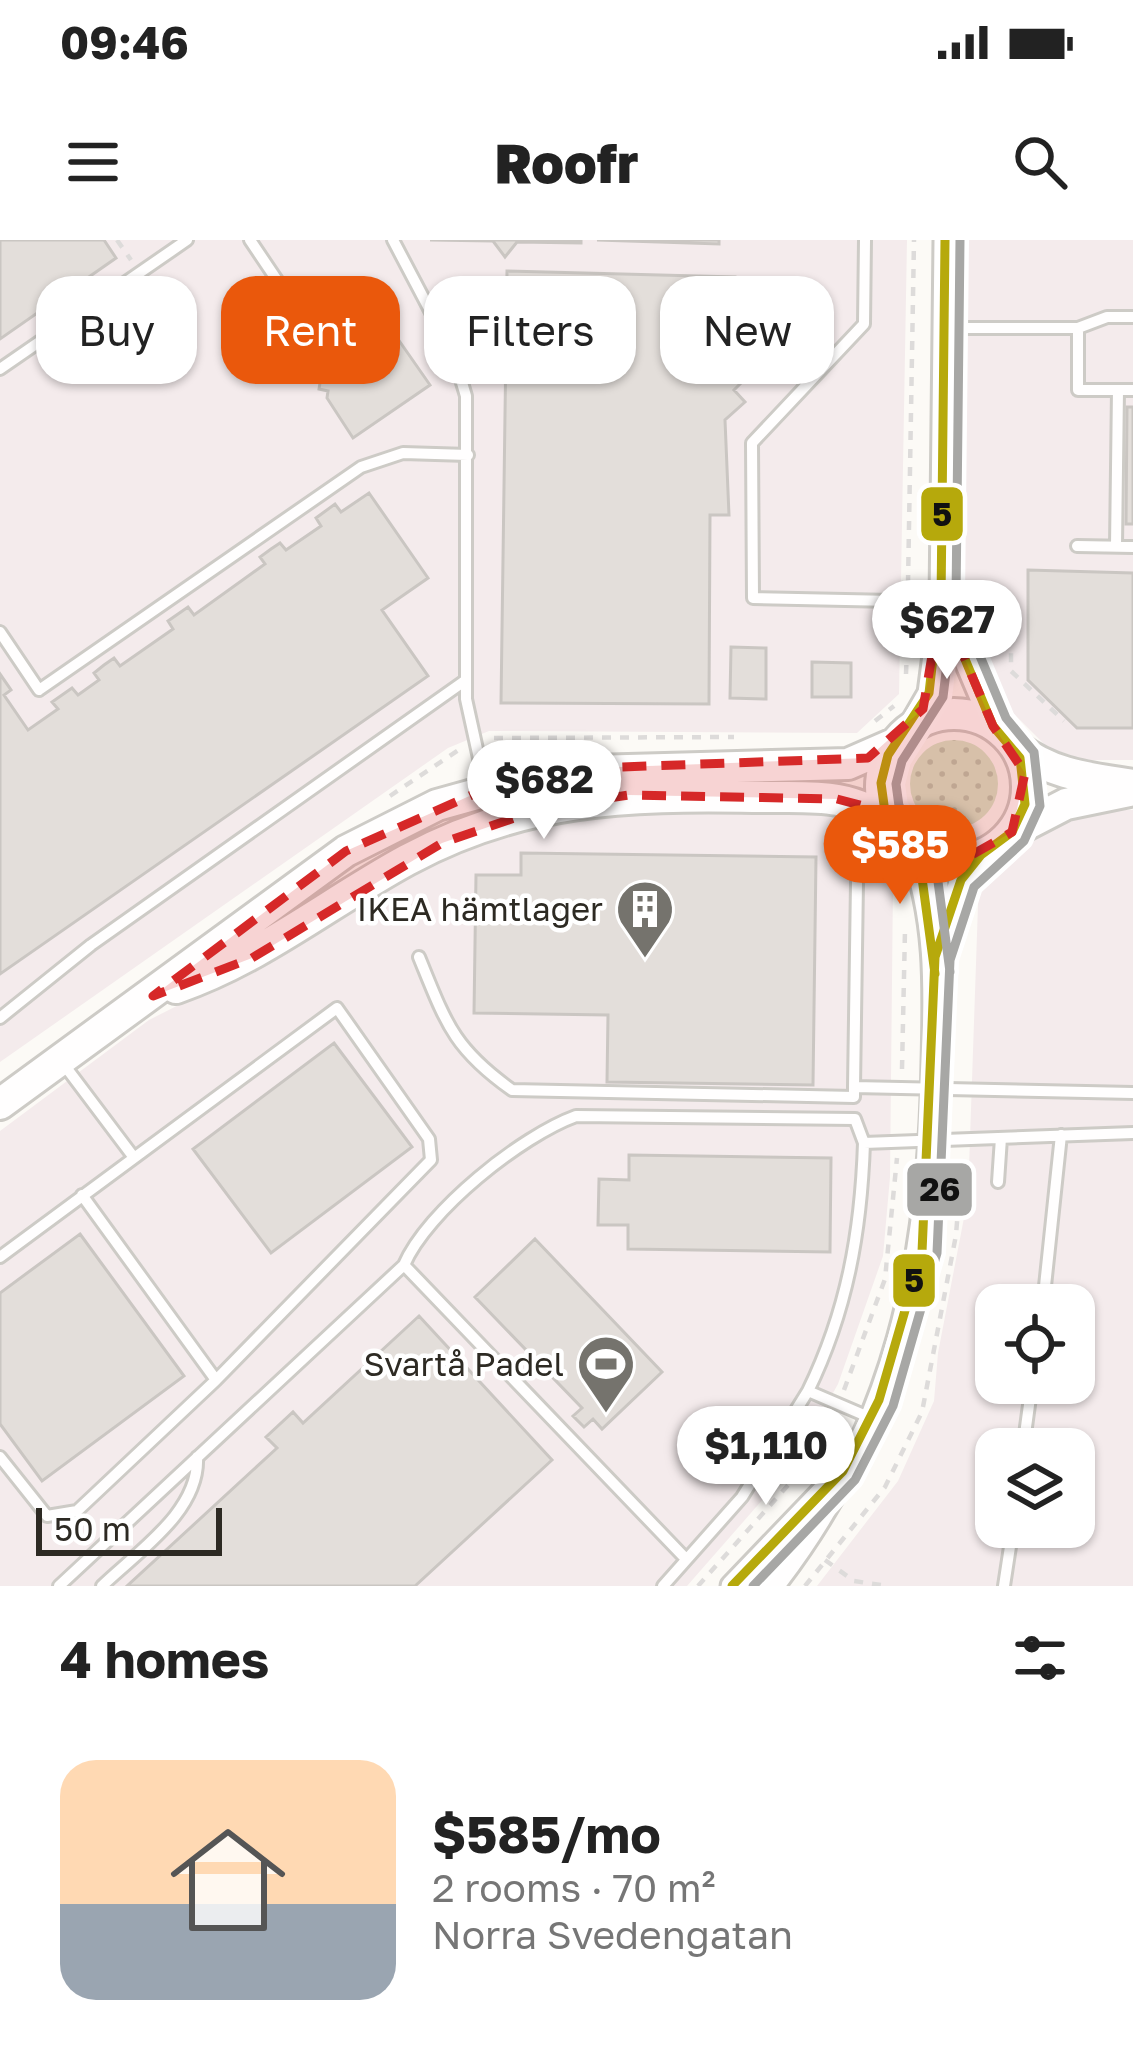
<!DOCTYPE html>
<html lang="en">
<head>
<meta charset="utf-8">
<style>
  :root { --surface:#fff; --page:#f2f2f2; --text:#222; --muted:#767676; --accent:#ea580c }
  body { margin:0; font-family:"Golos Text",sans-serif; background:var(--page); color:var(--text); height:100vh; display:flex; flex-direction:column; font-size:45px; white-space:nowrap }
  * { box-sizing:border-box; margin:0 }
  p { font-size:39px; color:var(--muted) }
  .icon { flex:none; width:66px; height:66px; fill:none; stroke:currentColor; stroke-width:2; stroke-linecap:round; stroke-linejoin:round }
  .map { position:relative; height:1346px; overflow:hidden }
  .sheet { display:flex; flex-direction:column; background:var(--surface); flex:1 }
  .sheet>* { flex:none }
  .banner { position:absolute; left:36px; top:36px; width:1062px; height:108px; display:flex; gap:24px }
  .tools { position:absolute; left:975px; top:1044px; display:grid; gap:24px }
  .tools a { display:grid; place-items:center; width:120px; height:120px; border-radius:24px; background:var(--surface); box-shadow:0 3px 9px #0004; font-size:60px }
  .scale { position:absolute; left:36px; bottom:30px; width:186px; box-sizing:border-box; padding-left:12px; border:6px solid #2d2a23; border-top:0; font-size:33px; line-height:42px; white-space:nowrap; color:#2d2a23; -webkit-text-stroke:9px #fff; paint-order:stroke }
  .price { position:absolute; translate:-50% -102px; padding:0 27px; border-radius:42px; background:#fff; color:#222; font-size:39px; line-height:78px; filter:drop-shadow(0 3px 6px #0008) }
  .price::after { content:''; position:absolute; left:50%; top:72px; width:36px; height:27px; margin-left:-18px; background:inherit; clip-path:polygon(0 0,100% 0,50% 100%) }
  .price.selected { background:var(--accent); color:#fff }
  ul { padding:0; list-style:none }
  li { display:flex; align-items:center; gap:36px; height:300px; padding:0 60px }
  li span { display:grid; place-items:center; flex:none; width:336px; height:240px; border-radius:36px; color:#555 }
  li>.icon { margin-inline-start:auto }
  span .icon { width:144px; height:144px; fill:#fffc; stroke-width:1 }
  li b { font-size:51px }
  h2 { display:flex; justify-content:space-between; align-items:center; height:144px; padding:0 60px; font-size:51px }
  .chip { padding:0 42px; border-radius:36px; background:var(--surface); box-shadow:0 3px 9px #0004; font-size:42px; line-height:108px }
  .chip.selected { background:var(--accent); color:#fff }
  .status { display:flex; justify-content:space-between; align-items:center; height:84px; padding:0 60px; background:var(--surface); direction:ltr }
  .status svg { height:33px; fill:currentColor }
  header { display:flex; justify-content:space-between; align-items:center; height:156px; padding:0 60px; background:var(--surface); font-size:54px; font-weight:800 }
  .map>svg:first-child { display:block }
  .commercial { fill:#f4ebec; fill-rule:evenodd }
  .grass { fill:url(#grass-dots) }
  .building { fill:#e3deda; stroke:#cac6c2; stroke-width:3 }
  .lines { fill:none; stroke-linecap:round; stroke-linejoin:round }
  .lane-casing { stroke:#cdcbc6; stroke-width:16 }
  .street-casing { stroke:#cdcbc6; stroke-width:27 }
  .secondary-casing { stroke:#cdcbc6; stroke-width:36 }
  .path { stroke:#dddbda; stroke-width:4.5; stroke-dasharray:9 9; stroke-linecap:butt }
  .lane { stroke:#fffefe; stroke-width:10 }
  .street { stroke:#fffefe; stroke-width:21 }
  .secondary { stroke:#fffefe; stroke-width:30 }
  .bus-1-casing { stroke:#fff; stroke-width:18 }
  .bus-2-casing { stroke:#fff; stroke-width:18 }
  .bus-1 { stroke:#b6a90c; stroke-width:9 }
  .bus-2 { stroke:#a7a7a5; stroke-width:9 }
  .marked { fill:#d62828; fill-opacity:0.2; stroke:#d62828; stroke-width:9; stroke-dasharray:24 15; stroke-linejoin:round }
  .labels { text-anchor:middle; stroke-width:9; stroke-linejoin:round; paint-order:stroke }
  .poi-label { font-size:33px; fill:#2d2a23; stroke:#fff; text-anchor:end }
  .line-badge { stroke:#fff; stroke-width:4.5 }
  .pale-badge-label { font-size:33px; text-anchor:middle; font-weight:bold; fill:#111 }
</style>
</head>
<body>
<div class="status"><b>09:46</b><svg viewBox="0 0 49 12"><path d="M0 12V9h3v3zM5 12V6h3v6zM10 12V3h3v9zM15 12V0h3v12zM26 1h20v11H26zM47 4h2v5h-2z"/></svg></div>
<header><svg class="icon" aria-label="menu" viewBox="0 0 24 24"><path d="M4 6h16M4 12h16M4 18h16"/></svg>Roofr<svg class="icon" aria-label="search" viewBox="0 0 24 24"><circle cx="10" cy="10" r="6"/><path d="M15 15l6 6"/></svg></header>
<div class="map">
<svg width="1133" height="1346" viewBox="0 0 1133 1346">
  <defs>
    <pattern id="grass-dots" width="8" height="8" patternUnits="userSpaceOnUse" patternTransform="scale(3)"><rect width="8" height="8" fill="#d7e7ca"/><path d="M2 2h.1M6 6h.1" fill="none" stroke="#b9c6ad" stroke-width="1.8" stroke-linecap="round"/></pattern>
  </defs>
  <rect width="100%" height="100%" fill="#fcfaf6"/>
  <path class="commercial" d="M0,0H907L899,454L857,493L489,491L448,508L0,822Z
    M965,0H1133V520H1084L1047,507L994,454L967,405L960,378Z
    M598,569L842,575L849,600L893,643L890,937L883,1016L838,1144L793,1225L687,1346H0V891L149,780L230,739L381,643L470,600Z
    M1097,569L1133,570V1346H817L898,1241L934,1161L938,1113L968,957L979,636L1003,623L1050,582ZM996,1065H1074V1143H996ZM996,1209H1074V1287H996Z"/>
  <path class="grass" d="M910 544a44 44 0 1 1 88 0a44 44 0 1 1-88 0Z"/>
  <path class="building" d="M0,0H104L116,18L0,99Z
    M430,0H581V3L517,2L505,17L493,1Z
    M597,0H719V4Z
    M507,31L735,37V61L746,72L734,84L746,94L735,105L746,116L734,128L745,139L734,150L745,162L725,180L729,275H710L709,464L501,463Z
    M377,69L430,145L353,198L327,158L328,151L319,149L323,125L332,126L337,96Z
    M1127,167H1133V284H1126Z
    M369,253L428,338L382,370L428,436L0,734V434L11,450L4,455L28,490L58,469L52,462L72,448L78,455L99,440L94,433L104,425L114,418L120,426L173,389L168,381L188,367L194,375L265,324L260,317L271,309L280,303L286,310L321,286L316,278L335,264L341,272Z
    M1028,330L1133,333V488H1077L1028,440Z
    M731,407L766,408V459L730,458Z
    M812,422L851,423V457H812Z
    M521,613L816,617L813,845L607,842L608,775L474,773L476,635H521Z
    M334,803L412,907L271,1013L193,909Z
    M629,915L831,918L830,1012L628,1009V985H598L599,939L629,940Z
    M80,994L184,1136L42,1241L0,1184V1053Z
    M535,999L662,1132L602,1189L593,1179L584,1187L573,1176L582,1168L475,1057Z
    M419,1076L552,1220L415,1346H127L277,1208L266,1197L293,1172L303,1183Z"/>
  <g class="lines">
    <g class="lane-casing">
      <path id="lane" d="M250,0L295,67
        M393,0L454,116L466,156V459L493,582
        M865,0L864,84L752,203L753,358L941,362
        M944,88H1078L1107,77H1133
        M1078,88V150H1133
        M0,129L187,0
        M1077,306L1133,307
        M1116,306L1118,150
        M0,392L39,450L361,227L403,213L468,215
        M857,642L854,847L1133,853
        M419,717C446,783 453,808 512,850L854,857V847
        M0,778L91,705L466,440
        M62,822L132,915
        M998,942L1001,898
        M82,955L216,1140
        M0,1017L337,768L429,899L431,920L216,1140L77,1271L47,1276L0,1217
        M404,1025L686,1319
        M1043,1065L1061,895
        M808,1151C847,1071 861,992 864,903
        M1023,1209L1032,1143
        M59,1346L404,1025C427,971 521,896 576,876L855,879L864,903L1133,893
        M102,1346C137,1312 200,1271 197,1217
        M663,1346L742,1257L808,1151L871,1178
        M1004,1346L1013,1287"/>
    </g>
    <g class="street-casing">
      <path id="street" d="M943,368L993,486
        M907,491L929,453L941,362L945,0
        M938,705L961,640L981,615
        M732,1346L825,1249
        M773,1346C897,1187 930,1019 933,822C935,747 937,678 910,606"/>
    </g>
    <g class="secondary-casing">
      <path id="secondary" d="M881 547a73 73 0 1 1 146 0a73 73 0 1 1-146 0Z
        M1016,507C1052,535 1089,538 1133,545
        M1012,592L1066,564L1129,551
        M176,748C262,718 328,663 407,620C522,558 626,555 753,557C803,558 851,550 891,585
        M0,864L346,611L437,565L556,532L848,524L896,503"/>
    </g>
    <path class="path" d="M117,0L131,20
      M908,344L914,0
      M987,412L1011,403V431L1064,481
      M906,434L908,380
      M875,481L894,466
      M494,498L734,497
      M390,556L460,509
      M860,599L893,634
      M902,829L905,690
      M844,1150L885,1039L897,918
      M825,1320L854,1341L887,1346
      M698,1346L790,1243L831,1176
      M805,1346L885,1247L922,1172L956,995L962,919"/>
    <use href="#lane" class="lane"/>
    <use href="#street" class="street"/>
    <use href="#secondary" class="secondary"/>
    <g class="bus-1-casing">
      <path id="bus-1" d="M935,734L922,638L910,606L885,572L881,543L888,515L929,453L941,348
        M732,1346L843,1231L879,1160L922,1012L935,717L961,640L981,615L1012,592L1025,564L1020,518L993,486L941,362L945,0"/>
    </g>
    <g class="bus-2-casing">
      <path id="bus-2" d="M950,732L937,634L923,598L899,566L896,544L902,521L943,457L956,350
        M753,1346L855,1240L893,1166L937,1013L950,720L974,647L1024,601L1040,566L1034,512L1006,478L956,359L960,0"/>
    </g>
    <use href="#bus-1" class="bus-1"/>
    <use href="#bus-2" class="bus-2"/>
  </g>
  <path class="marked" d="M941,362L993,486L1025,533L1012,592L963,620L926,615L871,568L837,559L629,555L543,568L442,603L252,718L153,756L346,611L483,550L594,528L868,518L923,469Z"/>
  <defs>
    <g id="building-pin" transform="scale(3)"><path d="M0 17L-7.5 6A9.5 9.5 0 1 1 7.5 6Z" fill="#75736d" stroke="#fff"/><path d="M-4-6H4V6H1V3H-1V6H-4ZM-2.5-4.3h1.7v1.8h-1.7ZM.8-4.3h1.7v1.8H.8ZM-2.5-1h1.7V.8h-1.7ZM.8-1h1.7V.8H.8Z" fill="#fff"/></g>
    <g id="stadium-pin" transform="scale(3)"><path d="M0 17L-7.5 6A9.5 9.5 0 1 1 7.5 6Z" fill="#75736d" stroke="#fff"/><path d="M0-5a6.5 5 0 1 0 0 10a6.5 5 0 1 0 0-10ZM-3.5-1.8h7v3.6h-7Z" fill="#fff"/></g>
  </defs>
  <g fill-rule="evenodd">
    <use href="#building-pin" x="645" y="669"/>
    <use href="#stadium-pin" x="606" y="1124"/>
  </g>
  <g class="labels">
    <g class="poi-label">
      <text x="603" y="681">IKEA hämtlager</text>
      <text x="564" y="1136">Svartå Padel</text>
    </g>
  </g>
  <g class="line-badge">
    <rect x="919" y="245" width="46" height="58" rx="12" fill="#b6a90c"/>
    <rect x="905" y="921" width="69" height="57" rx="12" fill="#a7a7a5"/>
    <rect x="891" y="1012" width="46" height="57" rx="12" fill="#b6a90c"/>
  </g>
  <g class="pale-badge-label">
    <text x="942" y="286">5</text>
    <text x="940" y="961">26</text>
    <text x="914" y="1052">5</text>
  </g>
</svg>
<div class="tools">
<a><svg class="icon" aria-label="locate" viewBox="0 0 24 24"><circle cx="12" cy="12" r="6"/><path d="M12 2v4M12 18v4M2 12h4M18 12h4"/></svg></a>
<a><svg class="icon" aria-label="layers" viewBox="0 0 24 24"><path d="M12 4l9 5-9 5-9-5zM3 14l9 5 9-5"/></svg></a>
</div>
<div class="scale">50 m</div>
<b class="price" style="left:947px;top:442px">$627</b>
<b class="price" style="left:544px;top:602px">$682</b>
<b class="price selected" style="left:900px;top:667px">$585</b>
<b class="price" style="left:766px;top:1268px">$1,110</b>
<div class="banner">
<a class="chip">Buy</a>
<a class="chip selected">Rent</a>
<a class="chip">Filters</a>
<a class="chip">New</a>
</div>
</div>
<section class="sheet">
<h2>4 homes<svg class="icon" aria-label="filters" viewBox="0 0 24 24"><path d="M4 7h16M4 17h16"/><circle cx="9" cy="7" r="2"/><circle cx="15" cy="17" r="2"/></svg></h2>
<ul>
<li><span style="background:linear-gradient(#ffd9b3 60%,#9aa5b1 0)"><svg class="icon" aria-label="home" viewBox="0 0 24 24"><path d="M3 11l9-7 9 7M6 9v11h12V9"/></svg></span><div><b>$585/mo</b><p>2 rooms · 70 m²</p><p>Norra Svedengatan</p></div></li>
</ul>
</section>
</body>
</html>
